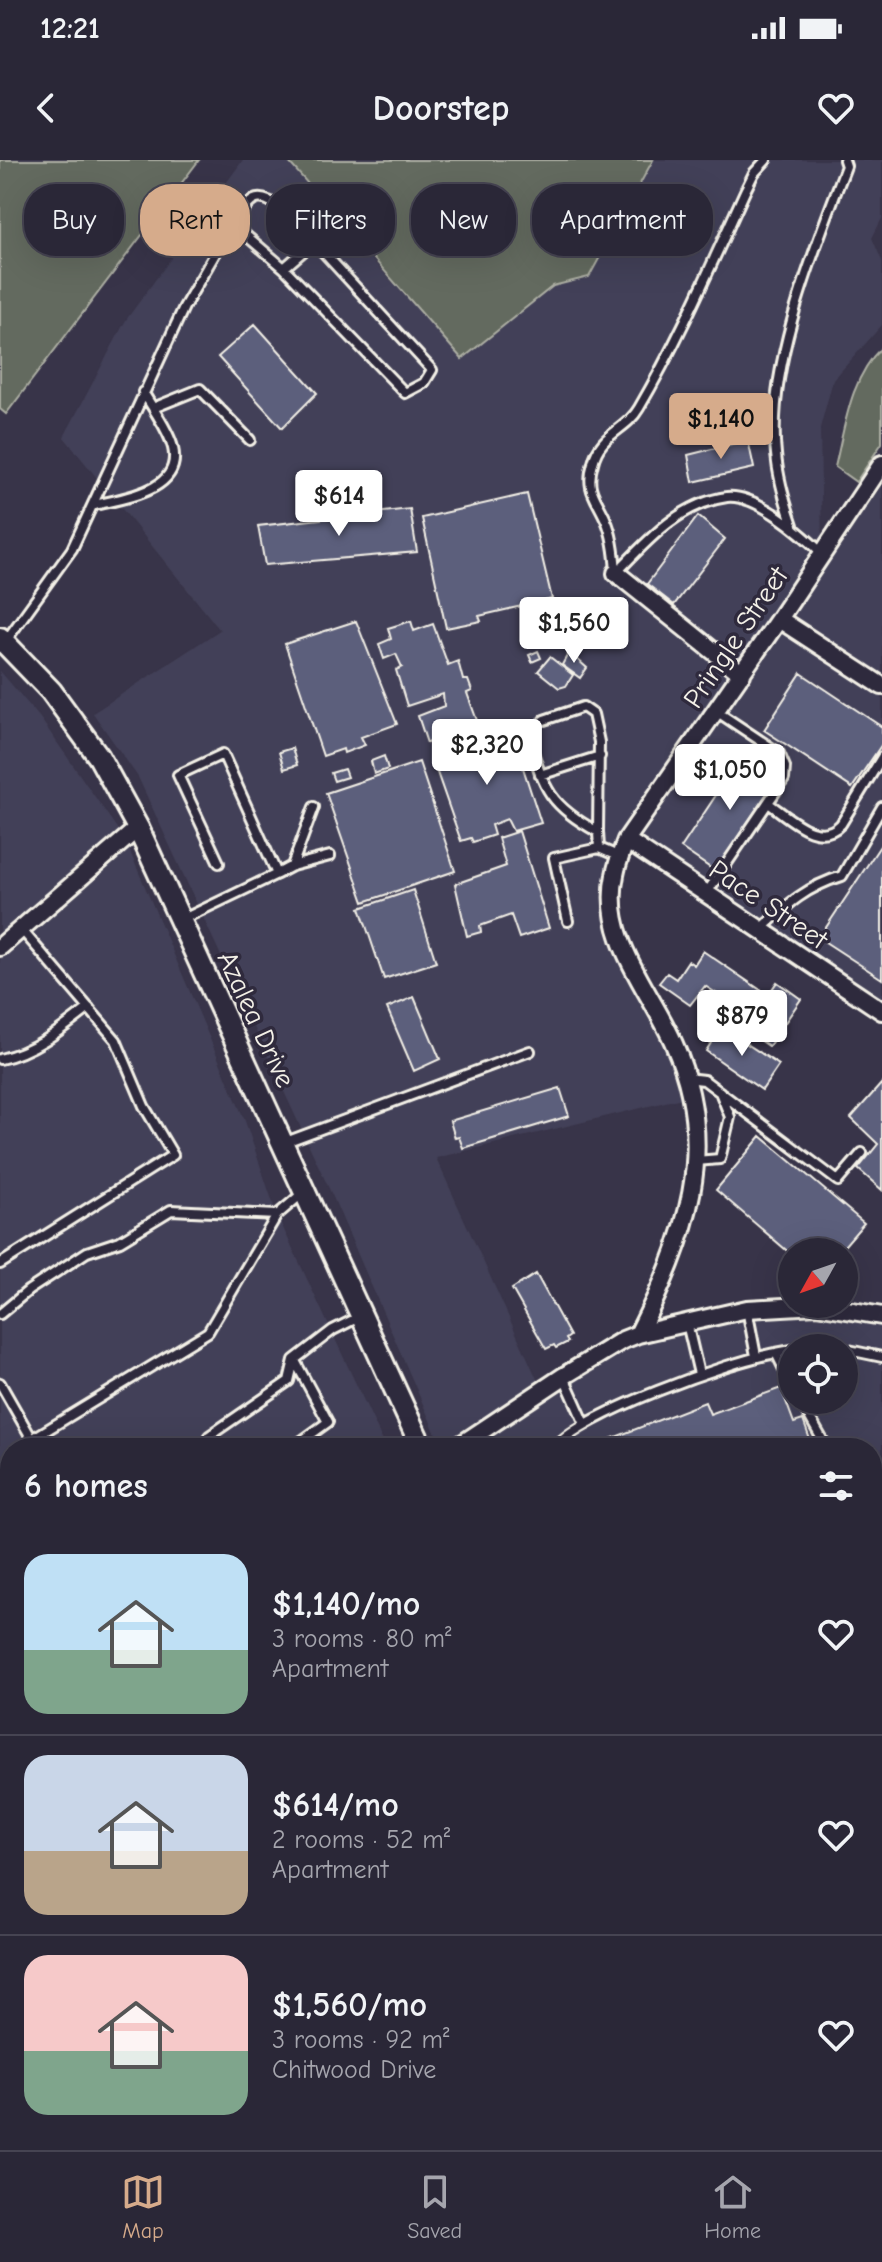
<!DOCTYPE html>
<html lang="en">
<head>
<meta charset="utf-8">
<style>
  :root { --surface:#2a2737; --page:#363342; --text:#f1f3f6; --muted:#a5a5ad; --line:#464452; --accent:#d6ab8b }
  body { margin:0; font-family:"Comic Neue",sans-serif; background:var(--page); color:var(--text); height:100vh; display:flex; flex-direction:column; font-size:30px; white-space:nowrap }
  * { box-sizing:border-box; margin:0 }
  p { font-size:26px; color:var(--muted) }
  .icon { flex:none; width:44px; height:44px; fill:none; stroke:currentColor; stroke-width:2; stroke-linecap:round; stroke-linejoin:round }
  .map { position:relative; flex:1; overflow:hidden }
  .details { position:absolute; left:0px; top:1278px; width:882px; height:712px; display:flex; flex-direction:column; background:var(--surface); border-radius:32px 32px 0 0; box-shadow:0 8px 32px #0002,0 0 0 2px var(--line) }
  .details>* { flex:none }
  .hud { position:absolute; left:24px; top:24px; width:834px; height:72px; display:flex; gap:16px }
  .needle { width:52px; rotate:230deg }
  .tools { position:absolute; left:778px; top:1078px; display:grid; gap:16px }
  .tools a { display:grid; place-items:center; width:80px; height:80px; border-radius:50%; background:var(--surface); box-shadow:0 8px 32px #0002,0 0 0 2px var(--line); font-size:40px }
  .price { position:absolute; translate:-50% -68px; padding:0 18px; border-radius:8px; background:#fff; color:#222; font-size:26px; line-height:52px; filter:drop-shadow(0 2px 4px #0008) }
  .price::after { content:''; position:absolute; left:50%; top:48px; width:24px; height:18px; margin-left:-12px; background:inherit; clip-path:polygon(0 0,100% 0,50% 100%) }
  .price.selected { background:var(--accent); color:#111 }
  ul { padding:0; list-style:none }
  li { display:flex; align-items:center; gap:24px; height:200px; padding:0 24px }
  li+li { border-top:2px solid var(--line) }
  li span { display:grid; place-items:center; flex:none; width:224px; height:160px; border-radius:24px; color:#555 }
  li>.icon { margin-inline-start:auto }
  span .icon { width:96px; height:96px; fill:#fffc; stroke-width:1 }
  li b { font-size:34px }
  h2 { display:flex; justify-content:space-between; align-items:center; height:96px; padding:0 24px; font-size:34px }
  .tag { padding:0 28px; border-radius:32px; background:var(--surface); box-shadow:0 8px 32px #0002,0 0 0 2px var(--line); font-size:28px; line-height:72px }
  .tag.selected { background:var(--accent); color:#111 }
  .status { display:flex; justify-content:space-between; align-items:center; height:56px; padding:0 40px; background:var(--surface); direction:ltr }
  .status svg { height:22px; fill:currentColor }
  header { display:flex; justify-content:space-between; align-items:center; height:104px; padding:0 24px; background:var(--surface); font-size:36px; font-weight:700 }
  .menu { display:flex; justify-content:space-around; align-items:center; height:112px; border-top:2px solid var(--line); background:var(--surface); font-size:22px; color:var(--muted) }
  .menu a { display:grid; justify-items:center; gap:4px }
  .menu .selected { color:var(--accent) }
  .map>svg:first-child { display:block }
  .built { fill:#434158; fill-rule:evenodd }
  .green { fill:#646a5e; stroke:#acaea3; stroke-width:2 }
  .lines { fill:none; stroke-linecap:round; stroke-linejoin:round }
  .stream { stroke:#909ea4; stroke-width:4 }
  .building { fill:#5c5e7b; stroke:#f4f1e8; stroke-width:2 }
  .service-casing { stroke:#f4f1e8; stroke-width:14 }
  .minor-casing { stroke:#f4f1e8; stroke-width:22 }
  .tertiary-casing { stroke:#f4f1e8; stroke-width:26 }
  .service { stroke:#2f2a3d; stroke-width:8 }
  .minor { stroke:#2f2a3d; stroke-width:16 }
  .tertiary { stroke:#2f2a3d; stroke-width:20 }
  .labels { text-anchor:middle; stroke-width:7; stroke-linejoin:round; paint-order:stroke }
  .street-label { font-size:28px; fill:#f4f1e8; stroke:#2f2a3d }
</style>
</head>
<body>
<div class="status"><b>12:21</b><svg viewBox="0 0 49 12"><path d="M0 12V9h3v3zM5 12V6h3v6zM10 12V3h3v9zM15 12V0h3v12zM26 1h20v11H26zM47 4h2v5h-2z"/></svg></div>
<header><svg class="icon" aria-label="back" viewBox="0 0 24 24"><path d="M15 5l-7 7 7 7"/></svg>Doorstep<svg class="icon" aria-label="heart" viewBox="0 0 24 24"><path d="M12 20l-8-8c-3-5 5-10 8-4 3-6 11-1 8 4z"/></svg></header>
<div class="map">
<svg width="882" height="1990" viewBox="0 0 882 1990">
  <rect width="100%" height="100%" fill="#383449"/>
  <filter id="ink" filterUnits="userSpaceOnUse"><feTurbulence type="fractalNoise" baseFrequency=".0125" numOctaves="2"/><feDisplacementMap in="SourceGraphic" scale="16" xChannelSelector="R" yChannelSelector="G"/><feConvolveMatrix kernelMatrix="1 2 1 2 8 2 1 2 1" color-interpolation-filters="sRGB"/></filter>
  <g filter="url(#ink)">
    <path class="built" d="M243,0H286L364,91L462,199L553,125L589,117L653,0H882V58L872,78L882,101V165L833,220L820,268L822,394L789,446L882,326V851L626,680L614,745L690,936L436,998L542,1230L623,1180L747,1149L882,1156V1814L872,1812V1288H442L333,1037L138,617L93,553L220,470L64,277L126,160ZM792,1188H844V1240H792Z
      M0,511L40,558L125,680L245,961L277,1055L386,1288H10V1621L0,1629Z
      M0,1902L10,1916V1935L0,1947Z
      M33,1980H730L735,1990H26Z"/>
    <path class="green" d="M0,0H199L6,254L0,249Z
      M287,0H653L589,117L553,126L462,199Z
      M882,187V283L856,322L835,307C845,266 850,218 882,187Z
      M10,1652V1916L0,1902V1659Z
      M872,1812L882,1814V1982L861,1980H872Z
      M10,1935V1980H33L26,1990H0V1947Z"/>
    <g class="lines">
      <path class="stream" d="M872,1832L882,1835
        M6,1990L14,1980"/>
    </g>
    <path class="building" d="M255,164L317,233L282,268L218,197Z
      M748,280L754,308L693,322L688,295Z
      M527,334L552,439L479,456L481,461L446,468L422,358Z
      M410,349L417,392L265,405L258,366Z
      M698,356L725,379L674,445L647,424Z
      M568,451L572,452L580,462L569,472L560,462Z
      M356,461L397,564L361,577L365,585L344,593L343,589L323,596L285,484Z
      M411,461L414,471L433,464L448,505L458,501L463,520H468L472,531L467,533L479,566L427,583L418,556L444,546L443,534L407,546L396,510L402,507L396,494L384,499L379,484L391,479L388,468Z
      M538,491L541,498L532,502L529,495Z
      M569,492L587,508L580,518L562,505Z
      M550,497L573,515L566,526L559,528L538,511Z
      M801,513L882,567V584L852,628L764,570Z
      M511,571L541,663L513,671L507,659L491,665L494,675L473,682L471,678L461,681L432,598Z
      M292,588L297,605L284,609L279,592Z
      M744,593L778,617L715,711L681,688Z
      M384,596L388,609L374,614L371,601Z
      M419,602L455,711L364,742L326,633Z
      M344,609L347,617L334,621L331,613Z
      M519,671L549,768L519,778L511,755L480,766L481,772L467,776L455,724L506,706L498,678Z
      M882,683V819L819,778Z
      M413,730L436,802L384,819L360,748Z
      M703,791L768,835L777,822L801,839L769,886L727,858L735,845L705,826L690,845L659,823L667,813L676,819L688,801L694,805Z
      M414,837L440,899L414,911L387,848Z
      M721,867L779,905L762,930L706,891Z
      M882,923V1030L858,1009L878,984L851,958Z
      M560,928L569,956L463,988L459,977L455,978L450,961Z
      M761,976L864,1063L839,1092H792V1095L716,1030Z
      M536,1114L570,1176L566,1179L568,1182L556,1188L554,1185L546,1189L512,1129Z
      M781,1228L794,1263L803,1260L813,1288H602L600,1283L705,1242L710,1254Z
      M0,1573L10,1586V1598L0,1605Z"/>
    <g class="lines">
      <g class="service-casing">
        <path id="service" d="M766,0L754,13L746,29C712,103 680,178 639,248C626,271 600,273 593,303C585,330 596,337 606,360C613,376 615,395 616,413C646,382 680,343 727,337C757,334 802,374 822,393
          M284,108L405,233L424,223L432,210L314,82
          M143,232L153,248L200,229L250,280
          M95,345C123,338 183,331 173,288C170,274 160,260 153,248
          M793,365C785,342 778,318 776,294C766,206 815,88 846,6L844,0
          M5,482L72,389L184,147L226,75C233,65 243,46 254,40C271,31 304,70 314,82L284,108L234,65
          M544,560L583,547L593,554L599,582L598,672
          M528,576C544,628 548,645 598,672L599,688L620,697
          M540,615L600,596
          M768,643C789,657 818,688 841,664L882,597
          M292,706L314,647
          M277,714L292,706L330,696
          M706,734L784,619L785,607L779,593L716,551
          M181,760L277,714L223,594L178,615L219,703
          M568,761L554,698L599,688
          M761,769C788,744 806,727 842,716L882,647
          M0,899C34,892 62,869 89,848
          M686,918L704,920L838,1021L862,993
          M283,983L530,891
          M696,1001L720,999L730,957L720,932
          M0,1104L173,995L144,946L116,880L21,769
          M747,1149L756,1196
          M0,1154L29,1130L87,1092L120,1081L171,1050L277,1055
          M687,1163L699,1214
          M805,1188H808
          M844,1189L882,1197
          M776,1193L792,1190
          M564,1217L585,1264
          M0,1223L32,1279L208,1172L277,1055L304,1032
          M800,1240L827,1288
          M218,1288L209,1276L289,1221L294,1200L333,1170L361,1156
          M292,1288L328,1262L295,1201
          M555,1288C578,1255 733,1200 776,1193L792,1225
          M872,1310L882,1307
          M872,1434L882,1474
          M872,1679L882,1677
          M455,1980L460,1990
          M336,1990L361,1980"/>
      </g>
      <g class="minor-casing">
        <path id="minor" d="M616,413L742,514
          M779,459L882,526
          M626,680L882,851
          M0,787L138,668
          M638,1174C686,1079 720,989 674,884C651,830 601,779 615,715C617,703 622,691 626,680L779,459L882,304
          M456,1288L564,1216L623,1180L638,1174L747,1149L817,1145L882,1156
          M0,1629L10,1621"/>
      </g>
      <g class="tertiary-casing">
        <path id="tertiary" d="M0,478L51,531L99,597L138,668L422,1288
          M731,1980L735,1990"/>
      </g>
      <use href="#service" class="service"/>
      <use href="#minor" class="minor"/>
      <use href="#tertiary" class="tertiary"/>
    </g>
  </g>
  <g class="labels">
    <g class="street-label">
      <text transform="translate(735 477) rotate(-56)" y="10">Pringle Street</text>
      <text transform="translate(769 744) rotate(34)" y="10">Pace Street</text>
      <text transform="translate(257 859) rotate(65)" y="10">Azalea Drive</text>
    </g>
  </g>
</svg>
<div class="tools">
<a><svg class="needle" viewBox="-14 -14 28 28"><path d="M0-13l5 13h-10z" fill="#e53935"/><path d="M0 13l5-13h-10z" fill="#a5a5ad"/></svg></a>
<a><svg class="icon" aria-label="locate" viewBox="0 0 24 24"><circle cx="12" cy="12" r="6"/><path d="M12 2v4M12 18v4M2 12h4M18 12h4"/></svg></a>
</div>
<b class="price selected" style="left:721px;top:301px">$1,140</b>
<b class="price" style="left:339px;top:378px">$614</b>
<b class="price" style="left:574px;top:505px">$1,560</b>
<b class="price" style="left:487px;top:627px">$2,320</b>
<b class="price" style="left:730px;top:652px">$1,050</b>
<b class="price" style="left:742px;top:898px">$879</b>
<div class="hud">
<a class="tag">Buy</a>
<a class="tag selected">Rent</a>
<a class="tag">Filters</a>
<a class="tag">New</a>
<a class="tag">Apartment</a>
</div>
<section class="details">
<h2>6 homes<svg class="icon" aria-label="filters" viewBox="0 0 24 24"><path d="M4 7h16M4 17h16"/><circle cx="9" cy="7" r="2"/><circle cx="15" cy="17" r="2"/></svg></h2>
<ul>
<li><span style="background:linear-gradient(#bfe0f5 60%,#7fa58c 0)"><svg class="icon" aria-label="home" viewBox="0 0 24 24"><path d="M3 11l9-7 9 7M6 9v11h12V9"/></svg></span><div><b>$1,140/mo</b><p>3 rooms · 80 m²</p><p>Apartment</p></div><svg class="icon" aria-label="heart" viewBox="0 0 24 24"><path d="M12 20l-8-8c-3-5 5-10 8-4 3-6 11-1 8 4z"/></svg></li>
<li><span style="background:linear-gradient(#c9d6e8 60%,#b9a48a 0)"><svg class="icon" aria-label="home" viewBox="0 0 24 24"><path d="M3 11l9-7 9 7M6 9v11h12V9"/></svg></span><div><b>$614/mo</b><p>2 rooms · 52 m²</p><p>Apartment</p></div><svg class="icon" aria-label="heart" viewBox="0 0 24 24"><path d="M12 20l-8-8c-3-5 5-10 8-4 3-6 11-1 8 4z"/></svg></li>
<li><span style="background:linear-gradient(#f6c9c9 60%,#7fa58c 0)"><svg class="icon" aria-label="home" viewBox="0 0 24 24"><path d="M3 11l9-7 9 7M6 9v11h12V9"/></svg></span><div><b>$1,560/mo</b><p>3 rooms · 92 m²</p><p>Chitwood Drive</p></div><svg class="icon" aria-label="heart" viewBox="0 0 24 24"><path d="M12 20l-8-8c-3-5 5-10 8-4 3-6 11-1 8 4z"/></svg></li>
</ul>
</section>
</div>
<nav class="menu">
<a class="selected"><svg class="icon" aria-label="map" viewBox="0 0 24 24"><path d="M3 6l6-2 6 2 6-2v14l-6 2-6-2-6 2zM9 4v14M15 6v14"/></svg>Map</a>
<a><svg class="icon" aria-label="saved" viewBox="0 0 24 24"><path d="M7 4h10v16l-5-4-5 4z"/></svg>Saved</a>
<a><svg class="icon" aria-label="home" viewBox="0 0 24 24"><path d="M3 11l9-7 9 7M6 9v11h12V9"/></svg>Home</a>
</nav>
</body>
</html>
